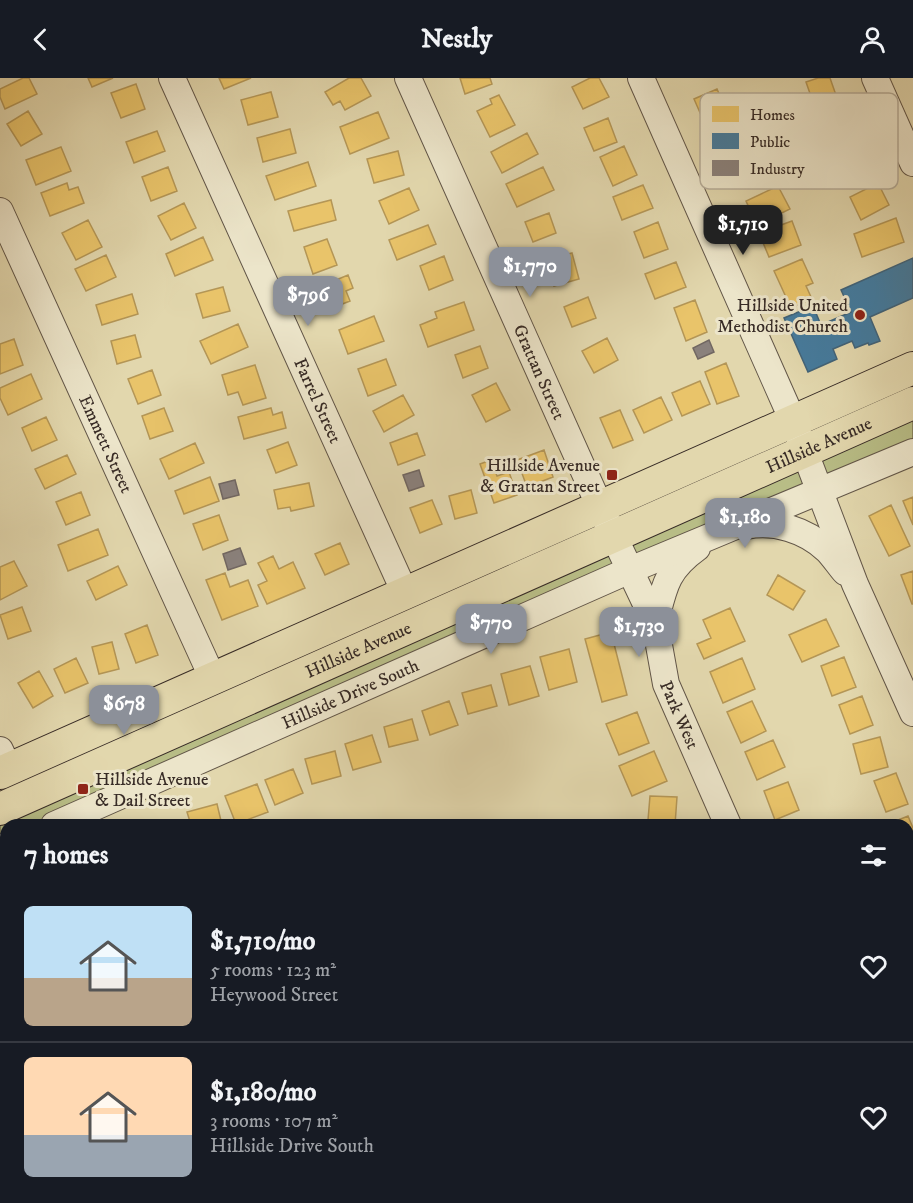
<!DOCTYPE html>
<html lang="en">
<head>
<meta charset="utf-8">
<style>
  :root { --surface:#171b24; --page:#242831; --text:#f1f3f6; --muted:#9ea1a6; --line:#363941; --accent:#8c9099 }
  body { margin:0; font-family:"IM FELL DW Pica",serif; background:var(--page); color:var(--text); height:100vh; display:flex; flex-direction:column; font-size:22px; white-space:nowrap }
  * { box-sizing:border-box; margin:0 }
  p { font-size:20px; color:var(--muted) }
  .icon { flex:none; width:33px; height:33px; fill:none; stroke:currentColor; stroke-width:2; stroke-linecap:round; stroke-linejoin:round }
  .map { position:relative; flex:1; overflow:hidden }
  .panel { position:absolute; left:0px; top:741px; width:914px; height:384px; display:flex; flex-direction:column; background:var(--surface); border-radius:18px 18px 0 0; box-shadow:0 3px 15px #0003 }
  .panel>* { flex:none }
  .price { position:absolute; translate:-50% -51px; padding:0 14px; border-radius:12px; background:var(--accent); color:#fff; font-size:20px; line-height:39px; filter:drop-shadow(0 2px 3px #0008) }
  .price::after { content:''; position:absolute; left:50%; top:36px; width:18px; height:14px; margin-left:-9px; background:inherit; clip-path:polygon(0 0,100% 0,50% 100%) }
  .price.selected { background:#222; color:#fff }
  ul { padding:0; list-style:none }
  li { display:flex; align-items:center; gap:18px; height:150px; padding:0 24px }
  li+li { border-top:2px solid var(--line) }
  li span { display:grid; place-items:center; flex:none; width:168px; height:120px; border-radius:9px; color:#555 }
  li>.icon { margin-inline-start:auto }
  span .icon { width:72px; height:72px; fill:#fffc; stroke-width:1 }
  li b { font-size:26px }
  h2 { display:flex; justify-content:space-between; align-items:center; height:72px; padding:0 24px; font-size:26px }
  header { display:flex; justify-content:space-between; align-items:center; height:78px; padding:0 24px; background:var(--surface); font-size:27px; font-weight:700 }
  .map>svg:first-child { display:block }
  .green { fill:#b8bd86; stroke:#787456; stroke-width:1.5 }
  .homes { fill:#e9c46a; stroke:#b49656; stroke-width:1.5 }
  .public { fill:#457b9d; stroke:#416379; stroke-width:1.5 }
  .industry { fill:#8a817c; stroke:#716762; stroke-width:1.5 }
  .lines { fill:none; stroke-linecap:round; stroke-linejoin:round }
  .minor-casing { stroke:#625648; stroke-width:28 }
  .major-casing { stroke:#372b26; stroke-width:34 }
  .minor { stroke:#ece5ca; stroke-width:26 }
  .major { stroke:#e2d7ad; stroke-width:32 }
  .poi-dot { fill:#8f2418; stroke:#ece5ca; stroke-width:2 }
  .labels { text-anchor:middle; stroke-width:6; stroke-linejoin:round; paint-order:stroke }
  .poi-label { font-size:18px; fill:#372b26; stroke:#ece5ca; text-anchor:end }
  .street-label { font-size:18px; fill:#372b26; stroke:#ece5ca }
  .key { fill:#ece5ca; stroke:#b6ad99; stroke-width:1.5 }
  .key-label { font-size:16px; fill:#372b26 }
</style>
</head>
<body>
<header><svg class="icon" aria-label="back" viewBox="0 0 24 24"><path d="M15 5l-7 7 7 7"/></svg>Nestly<svg class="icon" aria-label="person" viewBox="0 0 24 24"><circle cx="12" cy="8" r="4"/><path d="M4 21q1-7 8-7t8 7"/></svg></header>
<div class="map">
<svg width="913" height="1125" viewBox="0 0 913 1125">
  <rect width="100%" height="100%" fill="#e2d7ad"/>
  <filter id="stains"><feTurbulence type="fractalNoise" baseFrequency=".00333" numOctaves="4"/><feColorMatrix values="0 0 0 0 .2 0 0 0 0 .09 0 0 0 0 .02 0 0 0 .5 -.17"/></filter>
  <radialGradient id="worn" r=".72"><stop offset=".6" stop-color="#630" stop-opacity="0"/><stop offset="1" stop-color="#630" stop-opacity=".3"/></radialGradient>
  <path class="green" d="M913,325V374L54,747H6V768L0,771V731Z"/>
  <path class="homes" d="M23,0H29L37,16L5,31L0,19V11Z
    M88,0H113L92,9Z
    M219,0H251L224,11Z
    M349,0H361L371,18L345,32L340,23L333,27L325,14Z
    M460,0H490L492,6L465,16Z
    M590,0H599L609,19L583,31L572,9Z
    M818,0H830L837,20L814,27L806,4Z
    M136,6L145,31L121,40L111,15Z
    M717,11L728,36L705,46L694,21Z
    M271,14L278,39L248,47L241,22Z
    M499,17L515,47L490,59L477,33L492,26L490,21Z
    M28,33L42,56L21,68L7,46Z
    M378,34L389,60L350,76L340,49Z
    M608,40L617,64L594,73L584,50Z
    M290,51L296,75L263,84L257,60Z
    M157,53L165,73L134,85L126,64Z
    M527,55L538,76L502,95L491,74Z
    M624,68L637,97L613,108L600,79Z
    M61,69L71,93L36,107L26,82Z
    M398,73L404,97L374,105L367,81Z
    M308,84L316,108L275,122L266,98Z
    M168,89L177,113L151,123L142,99Z
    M543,89L554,112L517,129L506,106Z
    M67,105L69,112L78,109L84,125L50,138L41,115Z
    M878,105L889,127L861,142L850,119Z
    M643,107L653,130L622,142L613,119Z
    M778,108L790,131L757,147L746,123Z
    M409,110L419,132L389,146L379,123Z
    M331,122L336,142L294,153L288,133Z
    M184,125L196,150L171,162L158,138Z
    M549,135L556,155L533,164L525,144Z
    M896,140L904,164L862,179L854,156Z
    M88,142L102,169L76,182L62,155Z
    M792,143L801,167L769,179L759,155Z
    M658,144L668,171L644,180L634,154Z
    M428,147L436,166L397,182L389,162Z
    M203,159L213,182L175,198L166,176Z
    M327,161L337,187L313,196L304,169Z
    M572,175L579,201L554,208L547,182Z
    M106,177L116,199L86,213L75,191Z
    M444,178L453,202L429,212L420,188Z
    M802,181L813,205L806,208L812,221L791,230L774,193Z
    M676,184L686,209L655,221L645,196Z
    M348,197L353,210L346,213L350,223L327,232L317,210Z
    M223,209L230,233L203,240L196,216Z
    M132,216L138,236L102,247L96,227Z
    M588,219L596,240L572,249L564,229Z
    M695,222L707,254L686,263L674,230Z
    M464,224L474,252L428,269L420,247L437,240L435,234Z
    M374,238L384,263L348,276L339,252Z
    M238,246L248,269L211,286L200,263Z
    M135,257L141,279L117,286L111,263Z
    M607,260L618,282L594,295L582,273Z
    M14,261L23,287L0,296V266Z
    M480,268L488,290L463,300L455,277Z
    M386,281L396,307L368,318L358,291Z
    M726,285L739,318L717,326L705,294Z
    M255,287L266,320L243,327L238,314L228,317L222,297Z
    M152,292L161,317L138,326L128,301Z
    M31,296L42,321L8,337L0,320V310Z
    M700,303L710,326L682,338L672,315Z
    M496,305L510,332L486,344L472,317Z
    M403,317L414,337L384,354L373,333Z
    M661,319L672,342L644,355L633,332Z
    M164,330L173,353L150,361L142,338Z
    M271,330L273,337L282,334L286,350L244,361L238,339Z
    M620,332L633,362L613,370L600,340Z
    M46,339L57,362L32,373L22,350Z
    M417,355L425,377L398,387L390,365Z
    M288,364L297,387L276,395L267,372Z
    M195,365L204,385L169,401L160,381Z
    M544,372L553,399L527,409L517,382Z
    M67,377L76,396L45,411L35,391Z
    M491,382L497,398L509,394L517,417L494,425L480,386Z
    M210,399L219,423L184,436L175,413Z
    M309,405L314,428L291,433L290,429L278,431L274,412Z
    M471,412L477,435L455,441L449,418Z
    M81,414L90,437L66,447L56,424Z
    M913,419V447L903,423Z
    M432,422L442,446L420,455L410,430Z
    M891,427L910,468L889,478L869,438Z
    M219,437L228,462L203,472L193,446Z
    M98,451L108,477L68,493L58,467Z
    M340,465L349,486L325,497L315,476Z
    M273,478L279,491L293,484L305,510L267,526L258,507L267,503L258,485Z
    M14,483L27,508L0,522V489Z
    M118,488L127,507L96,522L87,503Z
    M913,493V526H912L901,497Z
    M225,495L230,509L248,502L258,528L222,542L206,502Z
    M778,497L805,513L793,532L767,517Z
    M22,529L31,553L8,561L0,537Z
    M730,530L745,563L704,581L697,566L711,560L703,542Z
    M826,541L839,568L802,584L789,557Z
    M147,547L158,577L136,585L125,556Z
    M611,554L627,617L602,624L585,561Z
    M112,564L119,591L99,596L92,569Z
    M569,571L577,604L549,612L540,579Z
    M844,579L856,609L832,618L821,588Z
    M76,580L88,605L65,615L54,591Z
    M742,580L755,611L723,625L710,594Z
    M530,588L539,618L509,627L501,596Z
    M39,593L53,618L33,630L18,605Z
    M491,607L497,628L468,636L462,615Z
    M862,618L873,647L850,656L839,627Z
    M449,623L458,647L430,657L422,633Z
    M752,623L766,653L741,665L727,634Z
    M637,634L649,665L619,677L606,646Z
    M412,641L418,662L389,669L384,649Z
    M372,657L381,684L353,692L345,666Z
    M880,659L888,689L861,696L853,666Z
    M773,662L785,689L757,702L745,674Z
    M335,673L341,698L312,706L305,681Z
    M654,673L667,703L632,718L619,688Z
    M293,691L303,715L275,727L265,702Z
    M896,695L908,726L886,734L874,703Z
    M788,704L799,732L775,742L764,713Z
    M257,706L268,734L236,746L225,718Z
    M650,718L677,719L675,747L658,746V742H648Z
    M217,726L222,747H191L187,734Z
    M908,738L913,750V769L908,772V747H886Z
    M6,818V857H4L0,843V820Z
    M6,927V959H5L0,946V929Z
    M908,979L913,993V1008L908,1010Z
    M0,1053H2L6,1068V1080L0,1082Z
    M129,1119H160L162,1124L131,1125Z
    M395,1119H429L432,1125H398Z
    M836,1119H865L868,1120L866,1125H833Z"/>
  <path class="public" d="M913,180V220L870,239L880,263L869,267L868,265L855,270L852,263L833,271L837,281L808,294L784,240L813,228L821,247L851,234L841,212Z"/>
  <path class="industry" d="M709,262L714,274L698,281L693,270Z
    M419,392L424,408L409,413L403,397Z
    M235,402L239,417L223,421L219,406Z
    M240,470L246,486L228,492L223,476Z"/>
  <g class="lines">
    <g class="minor-casing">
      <g id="minor">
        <path id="s1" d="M172,0L405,515"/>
        <path id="s2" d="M408,0L600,429L655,545L666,606L728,747"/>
        <path d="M641,0L793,343L855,506L913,635"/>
        <path d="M875,0L913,85"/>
        <path id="s3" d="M0,133L213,601"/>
        <path d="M746,448C774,442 806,452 827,472C833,478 839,487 845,494"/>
        <path d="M655,545C664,510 665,493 697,470"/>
        <path d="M0,672L9,691"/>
        <path id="s4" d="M54,747L630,492L913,374"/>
        <path d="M0,771L6,768"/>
        <path d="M0,1011L6,1008"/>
        <path d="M265,1125L278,1119"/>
        <path d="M909,1125L913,1115"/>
      </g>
    </g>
    <g class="major-casing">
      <g id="major">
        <path d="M0,695L913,290"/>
        <path id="s5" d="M0,731L913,325"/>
      </g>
    </g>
    <use href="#minor" class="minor"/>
    <use href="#major" class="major"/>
  </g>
  <g class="poi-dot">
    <circle cx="860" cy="237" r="6"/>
    <rect x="606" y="391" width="12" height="12" rx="3"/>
    <rect x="77" y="705" width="12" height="12" rx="3"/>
  </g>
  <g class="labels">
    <g class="poi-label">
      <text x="848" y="233">Hillside United<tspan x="848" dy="21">Methodist Church</tspan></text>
      <text x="600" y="393">Hillside Avenue<tspan x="600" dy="21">&amp; Grattan Street</tspan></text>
      <text x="95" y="707" text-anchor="start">Hillside Avenue<tspan x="95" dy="21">&amp; Dail Street</tspan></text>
    </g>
    <g class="street-label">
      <text dy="6" stroke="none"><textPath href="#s2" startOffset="322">Grattan Street</textPath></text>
      <text dy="6" stroke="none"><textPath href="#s1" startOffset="354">Farrel Street</textPath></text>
      <text dy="6" stroke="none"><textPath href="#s3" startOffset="256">Emmett Street</textPath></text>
      <text dy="6" stroke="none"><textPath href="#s5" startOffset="896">Hillside Avenue</textPath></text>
      <text dy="6" stroke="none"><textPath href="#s5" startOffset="392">Hillside Avenue</textPath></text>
      <text dy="6" stroke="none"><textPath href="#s4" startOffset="324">Hillside Drive South</textPath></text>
      <text dy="6" stroke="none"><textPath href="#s2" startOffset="694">Park West</textPath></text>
    </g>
  </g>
  <rect x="700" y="15" width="198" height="96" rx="9" class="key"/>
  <rect x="712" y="28" width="27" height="16" fill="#e9c46a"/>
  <rect x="712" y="55" width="27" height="16" fill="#457b9d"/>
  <rect x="712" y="82" width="27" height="16" fill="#8a817c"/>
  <g class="key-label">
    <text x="750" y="42">Homes</text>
    <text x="750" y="69">Public</text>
    <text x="750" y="96">Industry</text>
  </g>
  <rect width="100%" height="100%" filter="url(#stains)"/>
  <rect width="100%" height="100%" fill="url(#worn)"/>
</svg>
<b class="price selected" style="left:743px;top:178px">$1,710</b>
<b class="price" style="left:530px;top:220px">$1,770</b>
<b class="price" style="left:308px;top:249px">$796</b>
<b class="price" style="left:745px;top:471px">$1,180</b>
<b class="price" style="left:491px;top:577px">$770</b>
<b class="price" style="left:639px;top:580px">$1,730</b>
<b class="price" style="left:124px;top:658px">$678</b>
<section class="panel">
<h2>7 homes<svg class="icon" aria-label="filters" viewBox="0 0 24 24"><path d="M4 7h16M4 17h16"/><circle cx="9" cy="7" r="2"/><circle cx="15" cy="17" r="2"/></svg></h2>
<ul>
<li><span style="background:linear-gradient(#bfe0f5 60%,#b9a48a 0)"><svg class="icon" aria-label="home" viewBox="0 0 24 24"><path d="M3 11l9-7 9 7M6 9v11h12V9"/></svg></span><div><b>$1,710/mo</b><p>5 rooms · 123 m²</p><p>Heywood Street</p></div><svg class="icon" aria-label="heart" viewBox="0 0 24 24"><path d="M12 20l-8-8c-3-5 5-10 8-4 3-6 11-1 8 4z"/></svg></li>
<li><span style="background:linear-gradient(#ffd9b3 65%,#9aa5b1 0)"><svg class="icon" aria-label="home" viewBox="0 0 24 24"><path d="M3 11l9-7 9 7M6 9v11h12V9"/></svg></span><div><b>$1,180/mo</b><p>3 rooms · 107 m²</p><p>Hillside Drive South</p></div><svg class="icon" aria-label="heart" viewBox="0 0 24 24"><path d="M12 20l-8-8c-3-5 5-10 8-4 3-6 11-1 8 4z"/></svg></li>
</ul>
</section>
</div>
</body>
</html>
